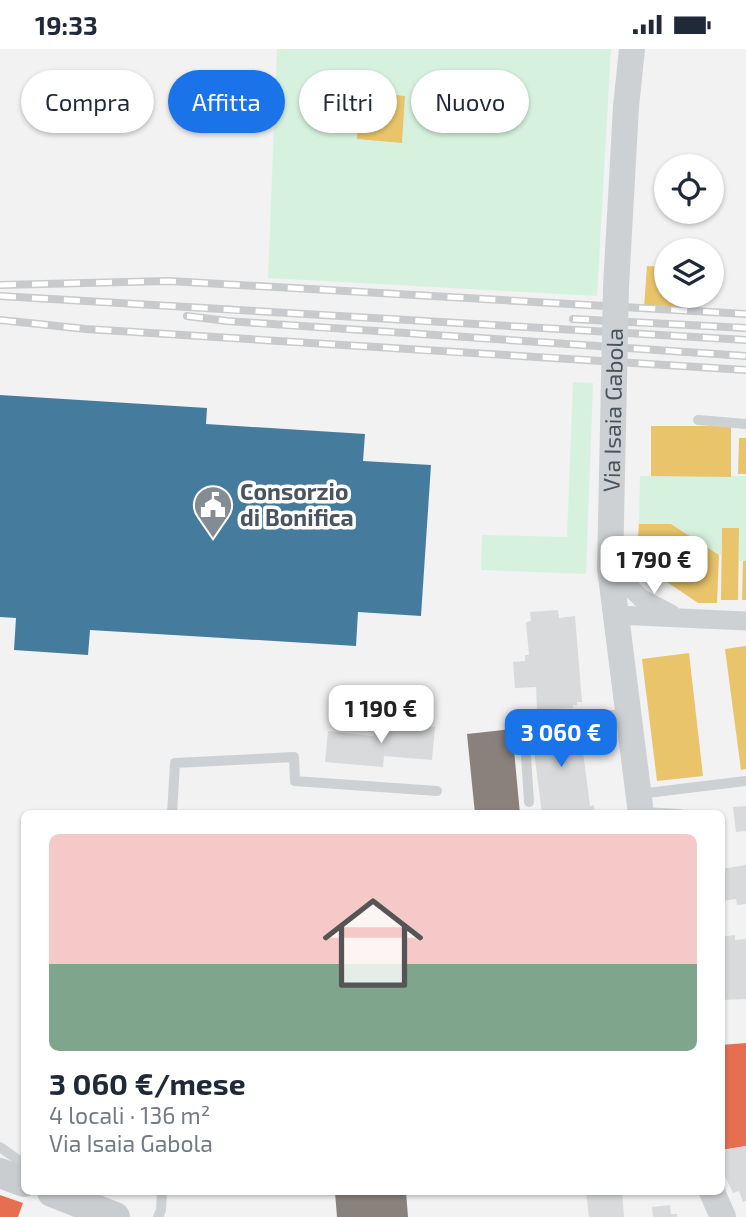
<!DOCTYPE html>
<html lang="it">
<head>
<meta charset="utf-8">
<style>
  :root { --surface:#fff; --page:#f6f6f7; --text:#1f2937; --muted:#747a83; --accent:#1a73e8 }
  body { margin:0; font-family:"Exo 2",sans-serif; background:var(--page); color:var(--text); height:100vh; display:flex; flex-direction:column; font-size:26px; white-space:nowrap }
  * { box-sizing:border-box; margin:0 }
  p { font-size:23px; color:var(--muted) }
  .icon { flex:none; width:38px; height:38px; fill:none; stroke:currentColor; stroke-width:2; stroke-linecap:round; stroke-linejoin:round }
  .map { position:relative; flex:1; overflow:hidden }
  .sheet { position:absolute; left:21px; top:761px; width:704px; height:385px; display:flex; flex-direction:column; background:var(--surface); border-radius:10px; box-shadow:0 2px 5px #0004 }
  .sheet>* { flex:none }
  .banner { position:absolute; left:21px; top:21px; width:705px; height:63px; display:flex; gap:14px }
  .controls { position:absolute; left:654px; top:105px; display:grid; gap:14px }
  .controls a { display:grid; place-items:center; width:70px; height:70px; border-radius:50%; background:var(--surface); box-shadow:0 2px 5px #0004; font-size:35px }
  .price { position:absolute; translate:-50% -60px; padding:0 16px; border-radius:14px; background:#fff; color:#222; font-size:23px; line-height:46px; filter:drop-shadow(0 2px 4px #0008) }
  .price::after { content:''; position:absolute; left:50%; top:42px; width:21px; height:16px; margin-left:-10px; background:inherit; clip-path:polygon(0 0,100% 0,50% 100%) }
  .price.current { background:var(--accent); color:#fff }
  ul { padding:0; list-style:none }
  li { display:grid; align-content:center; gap:14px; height:371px; padding:0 28px }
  li span { display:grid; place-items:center; height:217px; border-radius:10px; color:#555 }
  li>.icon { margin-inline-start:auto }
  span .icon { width:126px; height:126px; fill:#fffc; stroke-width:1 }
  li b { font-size:30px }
  .chip { padding:0 24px; border-radius:32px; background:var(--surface); box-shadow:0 2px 5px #0004; font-size:24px; line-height:63px }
  .chip.current { background:var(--accent); color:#fff }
  .status { display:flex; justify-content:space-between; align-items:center; height:49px; padding:0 35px; background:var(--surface); direction:ltr }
  .status svg { height:19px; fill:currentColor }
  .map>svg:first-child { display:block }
  .green { fill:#d6f2df }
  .homes { fill:#e9c46a }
  .shops { fill:#e76f51 }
  .public { fill:#457b9d }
  .industry { fill:#8a817c }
  .building { fill:#d9dadc }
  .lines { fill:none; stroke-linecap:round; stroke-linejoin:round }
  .lane { stroke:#cdd1d3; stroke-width:10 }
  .street { stroke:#cdd1d3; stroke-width:19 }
  .secondary { stroke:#ced1d4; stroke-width:26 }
  .primary { stroke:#c9cdd0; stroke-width:30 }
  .rail-casing { stroke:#c8cacc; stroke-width:8 }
  .rail { stroke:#fff; stroke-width:5; stroke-dasharray:16; stroke-linecap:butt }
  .secondary-bridge { stroke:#ced1d4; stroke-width:26 }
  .labels { text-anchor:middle; stroke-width:7; stroke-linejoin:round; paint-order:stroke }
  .street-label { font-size:23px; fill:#485560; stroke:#fff }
  .poi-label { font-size:23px; font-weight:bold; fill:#485560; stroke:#fff; text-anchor:start }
</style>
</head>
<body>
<div class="status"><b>19:33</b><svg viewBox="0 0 49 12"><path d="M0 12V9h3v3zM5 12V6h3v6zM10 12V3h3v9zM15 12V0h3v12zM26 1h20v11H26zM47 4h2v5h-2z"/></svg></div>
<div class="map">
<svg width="746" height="1168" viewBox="0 0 746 1168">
  <rect width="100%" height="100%" fill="#f2f2f2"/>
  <path class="green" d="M277,0H611L597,247L268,229Z
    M573,333L593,334L586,525L481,521L482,486L567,488Z
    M640,427H746V512H739V479H722L721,505L719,506L671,475H639Z"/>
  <path class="homes" d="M348,42L405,47L402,94L357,90L359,67L346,66Z
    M647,217L667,218V247H684L683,261L644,259Z
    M651,377H731V428L651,427Z
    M739,389H746V425H738Z
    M639,475H671L719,506L717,554H698L636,512Z
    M722,479H739L738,551H721Z
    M743,512H746V551H742Z
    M746,597V720L741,721L725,600Z
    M689,604L703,727L657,732L642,610Z"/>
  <path class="shops" d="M746,994V1097L723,1101L721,1083V996Z
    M0,1146L23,1154L18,1168H0Z"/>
  <path class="public" d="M0,346L207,359L206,375L365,385L363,412L431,416L421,567L358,563L356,597L90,581L88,606L14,601L16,569L0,568Z"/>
  <path class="industry" d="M512,680L520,765H475L467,685Z
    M335,1143H406L408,1168H337Z"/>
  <path class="building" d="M558,561L559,569L575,567L582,653H577V656H573V659L537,661L536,638L515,639L513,613L525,612V606H529L526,573L531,572L530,563Z
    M579,671L590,757L594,756L595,765H542L531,678Z
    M375,673L435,678L432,711L384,707L383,718L325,713L328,682L374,687Z
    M746,757V782L736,783L733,758Z
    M746,816V855L737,856L736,850L721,852V820Z
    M735,886V891L746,890V950L721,951V888Z
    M746,1097V1152L743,1153L739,1142L733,1144L721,1119V1101Z
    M586,1143H622L624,1168H589Z
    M670,1156L671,1165H677V1168H653L652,1158Z"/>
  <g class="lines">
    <path class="lane" d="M698,371L746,375
      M639,745L746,732
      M529,753L524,676L581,668L628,665
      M642,763L680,765
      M172,765L175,714L294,708L295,732L437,742
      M0,1098L24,1115
      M158,1168L161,1161L162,1143"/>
    <path class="street" d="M610,519L642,550L671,565
      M616,566L746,572"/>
    <path class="secondary" d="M626,58L632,0
      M610,519L641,765
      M712,1143L723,1168"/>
    <path class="primary" d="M0,1124L24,1133
      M52,1143L115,1168"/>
    <g class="rail-casing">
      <path id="rail" d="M0,236L169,232L746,265
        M0,247L746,291
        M187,267L227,272L746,307
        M573,270L746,279
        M0,271L86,280L746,321"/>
    </g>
    <use href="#rail" class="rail"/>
    <path class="secondary-bridge" id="s1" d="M610,519L616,238L626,58"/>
  </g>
  <defs>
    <g id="civic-pin" transform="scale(2.0125)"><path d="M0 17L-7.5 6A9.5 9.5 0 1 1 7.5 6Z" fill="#848c93" stroke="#fff"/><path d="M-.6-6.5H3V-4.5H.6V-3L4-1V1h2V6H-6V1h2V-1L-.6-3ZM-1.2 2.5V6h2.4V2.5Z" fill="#fff"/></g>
  </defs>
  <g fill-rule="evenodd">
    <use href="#civic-pin" x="213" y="456"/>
  </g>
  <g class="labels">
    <g class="street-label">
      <text dy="8" stroke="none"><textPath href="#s1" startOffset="158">Via Isaia Gabola</textPath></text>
    </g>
    <g class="poi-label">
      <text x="240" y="451">Consorzio<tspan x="240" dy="26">di Bonifica</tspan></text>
    </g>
  </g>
</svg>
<div class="controls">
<a><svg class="icon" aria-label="locate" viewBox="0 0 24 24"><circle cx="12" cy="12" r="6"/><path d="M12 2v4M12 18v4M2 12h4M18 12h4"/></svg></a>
<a><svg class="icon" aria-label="layers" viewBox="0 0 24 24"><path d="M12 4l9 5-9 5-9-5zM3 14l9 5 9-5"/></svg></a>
</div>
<b class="price" style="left:654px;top:547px">1 790 €</b>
<b class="price" style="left:381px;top:696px">1 190 €</b>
<b class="price current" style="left:561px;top:720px">3 060 €</b>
<div class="banner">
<a class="chip">Compra</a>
<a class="chip current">Affitta</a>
<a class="chip">Filtri</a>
<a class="chip">Nuovo</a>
</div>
<section class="sheet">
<ul>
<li><span style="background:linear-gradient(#f6c9c9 60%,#7fa58c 0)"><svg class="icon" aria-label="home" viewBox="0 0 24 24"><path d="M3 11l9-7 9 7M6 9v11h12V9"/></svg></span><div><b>3 060 €/mese</b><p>4 locali · 136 m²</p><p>Via Isaia Gabola</p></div></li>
</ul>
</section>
</div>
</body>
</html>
